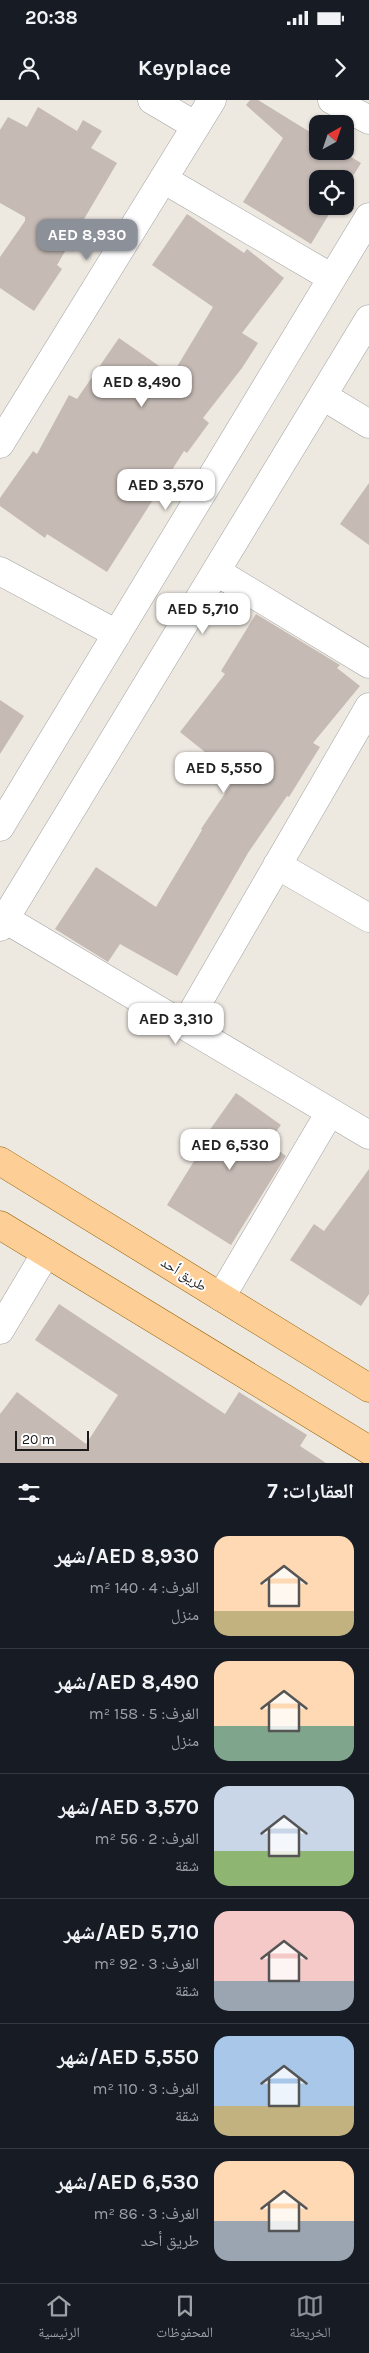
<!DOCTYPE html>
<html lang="ar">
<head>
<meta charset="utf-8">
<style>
  :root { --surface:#171b24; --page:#242831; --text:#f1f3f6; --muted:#9ea1a6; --line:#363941; --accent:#8c9099 }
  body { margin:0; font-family:Karla,"Noto Naskh Arabic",sans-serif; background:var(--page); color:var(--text); direction:rtl; height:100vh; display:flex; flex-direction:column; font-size:19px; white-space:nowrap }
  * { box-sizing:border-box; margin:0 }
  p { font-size:16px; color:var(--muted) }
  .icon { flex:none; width:28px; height:28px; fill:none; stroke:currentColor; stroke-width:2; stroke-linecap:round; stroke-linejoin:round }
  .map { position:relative; height:1363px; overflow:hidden; direction:ltr }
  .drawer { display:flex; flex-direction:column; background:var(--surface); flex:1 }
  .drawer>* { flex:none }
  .needle { width:32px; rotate:40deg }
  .buttons { position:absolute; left:309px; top:15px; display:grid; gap:10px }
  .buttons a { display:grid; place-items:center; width:45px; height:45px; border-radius:10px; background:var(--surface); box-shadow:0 1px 4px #0004; font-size:25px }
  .scale { position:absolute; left:15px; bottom:12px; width:74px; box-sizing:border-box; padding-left:5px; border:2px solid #1b1b1b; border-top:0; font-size:14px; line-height:18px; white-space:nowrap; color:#1b1b1b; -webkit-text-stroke:4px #fff; paint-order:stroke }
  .price { position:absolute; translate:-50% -42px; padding:0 11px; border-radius:10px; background:#fff; color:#222; font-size:16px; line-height:32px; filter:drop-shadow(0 1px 2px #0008) }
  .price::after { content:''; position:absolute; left:50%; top:30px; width:15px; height:11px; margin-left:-8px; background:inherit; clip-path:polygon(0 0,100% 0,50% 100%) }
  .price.on { background:var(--accent); color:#fff }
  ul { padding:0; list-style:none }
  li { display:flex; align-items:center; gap:15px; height:125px; padding:0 15px }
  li+li { border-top:1px solid var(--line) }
  li span { display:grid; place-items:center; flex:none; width:140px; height:100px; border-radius:15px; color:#555 }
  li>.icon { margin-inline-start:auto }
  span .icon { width:60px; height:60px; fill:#fffc; stroke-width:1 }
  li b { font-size:21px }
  h2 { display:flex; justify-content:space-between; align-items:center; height:60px; padding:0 15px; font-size:21px }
  .status { display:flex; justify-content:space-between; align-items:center; height:35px; padding:0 25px; background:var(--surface); direction:ltr }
  .status svg { height:14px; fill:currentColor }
  header { display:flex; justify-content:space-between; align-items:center; height:65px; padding:0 15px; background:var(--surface); font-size:22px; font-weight:700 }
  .dock { display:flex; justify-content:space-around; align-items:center; height:70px; border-top:1px solid var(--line); background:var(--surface); font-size:14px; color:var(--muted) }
  .dock a { display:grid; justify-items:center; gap:2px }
  .dock .on { color:var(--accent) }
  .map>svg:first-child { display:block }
  .building { fill:#c5bab4 }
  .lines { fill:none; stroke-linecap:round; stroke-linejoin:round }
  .street-casing { stroke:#a2a2a2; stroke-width:29 }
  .primary-casing { stroke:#925e00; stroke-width:29 }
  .street { stroke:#fff; stroke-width:28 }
  .primary { stroke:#fdce95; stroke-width:28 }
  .labels { text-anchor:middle; stroke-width:4; stroke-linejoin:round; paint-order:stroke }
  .street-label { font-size:14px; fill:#1b1b1b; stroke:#fff }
</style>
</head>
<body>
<div class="status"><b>20:38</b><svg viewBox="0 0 49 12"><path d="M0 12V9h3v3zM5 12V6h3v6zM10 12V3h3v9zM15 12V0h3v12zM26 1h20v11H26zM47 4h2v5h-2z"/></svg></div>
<header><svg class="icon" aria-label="forward" viewBox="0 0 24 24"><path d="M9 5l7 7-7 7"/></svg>Keyplace<svg class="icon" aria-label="person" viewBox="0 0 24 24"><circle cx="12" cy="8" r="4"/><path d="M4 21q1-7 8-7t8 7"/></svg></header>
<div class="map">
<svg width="369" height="1363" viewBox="0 0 369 1363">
  <rect width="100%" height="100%" fill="#ede8e0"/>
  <path class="building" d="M250,0H258L318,37V51H341L361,63L345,89V79H318V106H334L311,144L243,102L283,38L246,5Z
    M38,7L77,31L83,20L102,31L91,48L117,63L57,165L62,169L34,211L0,188V157L25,121V117L0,103V30L8,17L27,27Z
    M187,114L244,153L247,149L284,178L242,233L258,243L242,268L203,318L209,323L187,353L184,351L107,472L47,434L45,438L0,406V398L33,351L37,354L69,295L77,299L119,238L172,275L213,207L152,165Z
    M369,383V445L340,424Z
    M256,514L340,565L337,568L360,586L313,643L320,647L289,697L287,696L248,753L177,876L120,844L108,862L55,829L96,767L156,807L202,730L201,729L236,677L180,632L225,574L221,571Z
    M0,600L24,616L0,654Z
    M236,993L281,1025L268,1043L286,1056L231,1145L167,1105L207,1040L204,1038Z
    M369,1069V1194L361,1206L290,1160L314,1124L324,1131Z
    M59,1204L225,1314L239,1292L307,1335L300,1346L326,1363H0V1314L17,1292L86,1344L118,1295L35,1240Z"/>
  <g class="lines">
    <g class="street-casing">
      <path id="street" d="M152,0L196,26
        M332,0L369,20
        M163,79L332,178
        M323,296L369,324
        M0,344L212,0
        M0,471L117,534
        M217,472L369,564
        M0,727L369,117
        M277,765L369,818
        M5,819L369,1035
        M0,827L369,219
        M185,925L369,607
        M221,1197L330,1012
        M0,1230L46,1153"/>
    </g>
    <g class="primary-casing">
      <path id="primary" d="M0,1061L369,1288
        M0,1125L369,1350"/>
    </g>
    <use href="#street" class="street"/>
    <use href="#primary" class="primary"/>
  </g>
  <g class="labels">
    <g class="street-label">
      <text transform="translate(184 1174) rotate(32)" y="5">طريق أحد</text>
    </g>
  </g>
</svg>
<div class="buttons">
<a><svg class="needle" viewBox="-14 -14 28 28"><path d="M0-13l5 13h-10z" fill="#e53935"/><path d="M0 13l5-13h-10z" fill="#9ea1a6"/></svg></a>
<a><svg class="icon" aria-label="locate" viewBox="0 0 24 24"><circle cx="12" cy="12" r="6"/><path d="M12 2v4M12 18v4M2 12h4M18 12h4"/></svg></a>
</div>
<div class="scale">20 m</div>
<b class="price on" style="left:87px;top:161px">AED 8,930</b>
<b class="price" style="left:142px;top:308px">AED 8,490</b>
<b class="price" style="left:166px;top:411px">AED 3,570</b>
<b class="price" style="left:203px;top:535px">AED 5,710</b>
<b class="price" style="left:224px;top:694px">AED 5,550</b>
<b class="price" style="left:176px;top:945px">AED 3,310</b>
<b class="price" style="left:230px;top:1071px">AED 6,530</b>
</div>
<section class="drawer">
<h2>العقارات: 7<svg class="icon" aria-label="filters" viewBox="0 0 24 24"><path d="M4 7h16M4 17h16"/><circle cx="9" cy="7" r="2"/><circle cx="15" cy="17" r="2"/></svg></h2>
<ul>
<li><span style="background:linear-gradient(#ffd9b3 75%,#c2b280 0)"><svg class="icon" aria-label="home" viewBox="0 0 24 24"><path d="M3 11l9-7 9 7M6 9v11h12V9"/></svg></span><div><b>AED 8,930/شهر</b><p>الغرف: 4 · 140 m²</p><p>منزل</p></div></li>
<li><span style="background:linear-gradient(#ffd9b3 65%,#7fa58c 0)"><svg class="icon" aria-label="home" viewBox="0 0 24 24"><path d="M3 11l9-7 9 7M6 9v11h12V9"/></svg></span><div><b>AED 8,490/شهر</b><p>الغرف: 5 · 158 m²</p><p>منزل</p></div></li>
<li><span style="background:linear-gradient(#c9d6e8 65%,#8fb573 0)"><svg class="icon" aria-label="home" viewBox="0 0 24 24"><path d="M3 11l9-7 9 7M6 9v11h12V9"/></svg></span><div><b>AED 3,570/شهر</b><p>الغرف: 2 · 56 m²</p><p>شقة</p></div></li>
<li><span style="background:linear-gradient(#f6c9c9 70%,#9aa5b1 0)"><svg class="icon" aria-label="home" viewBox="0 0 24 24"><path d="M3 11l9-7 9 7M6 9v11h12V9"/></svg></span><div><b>AED 5,710/شهر</b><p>الغرف: 3 · 92 m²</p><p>شقة</p></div></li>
<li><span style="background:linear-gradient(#a9c7e8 70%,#c2b280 0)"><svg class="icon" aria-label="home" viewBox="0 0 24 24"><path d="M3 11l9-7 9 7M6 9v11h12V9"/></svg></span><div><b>AED 5,550/شهر</b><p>الغرف: 3 · 110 m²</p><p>شقة</p></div></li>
<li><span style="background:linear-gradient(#ffd9b3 60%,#9aa5b1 0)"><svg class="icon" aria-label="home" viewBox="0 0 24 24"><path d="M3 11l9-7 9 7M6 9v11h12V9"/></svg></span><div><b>AED 6,530/شهر</b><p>الغرف: 3 · 86 m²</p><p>طريق أحد</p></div></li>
</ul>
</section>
<nav class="dock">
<a class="on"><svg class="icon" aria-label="map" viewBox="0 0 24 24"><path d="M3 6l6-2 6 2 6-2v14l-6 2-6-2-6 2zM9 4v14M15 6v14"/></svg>الخريطة</a>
<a><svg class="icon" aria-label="saved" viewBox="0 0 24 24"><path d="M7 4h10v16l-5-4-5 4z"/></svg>المحفوظات</a>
<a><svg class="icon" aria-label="home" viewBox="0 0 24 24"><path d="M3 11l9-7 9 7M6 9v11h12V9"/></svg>الرئيسية</a>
</nav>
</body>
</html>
